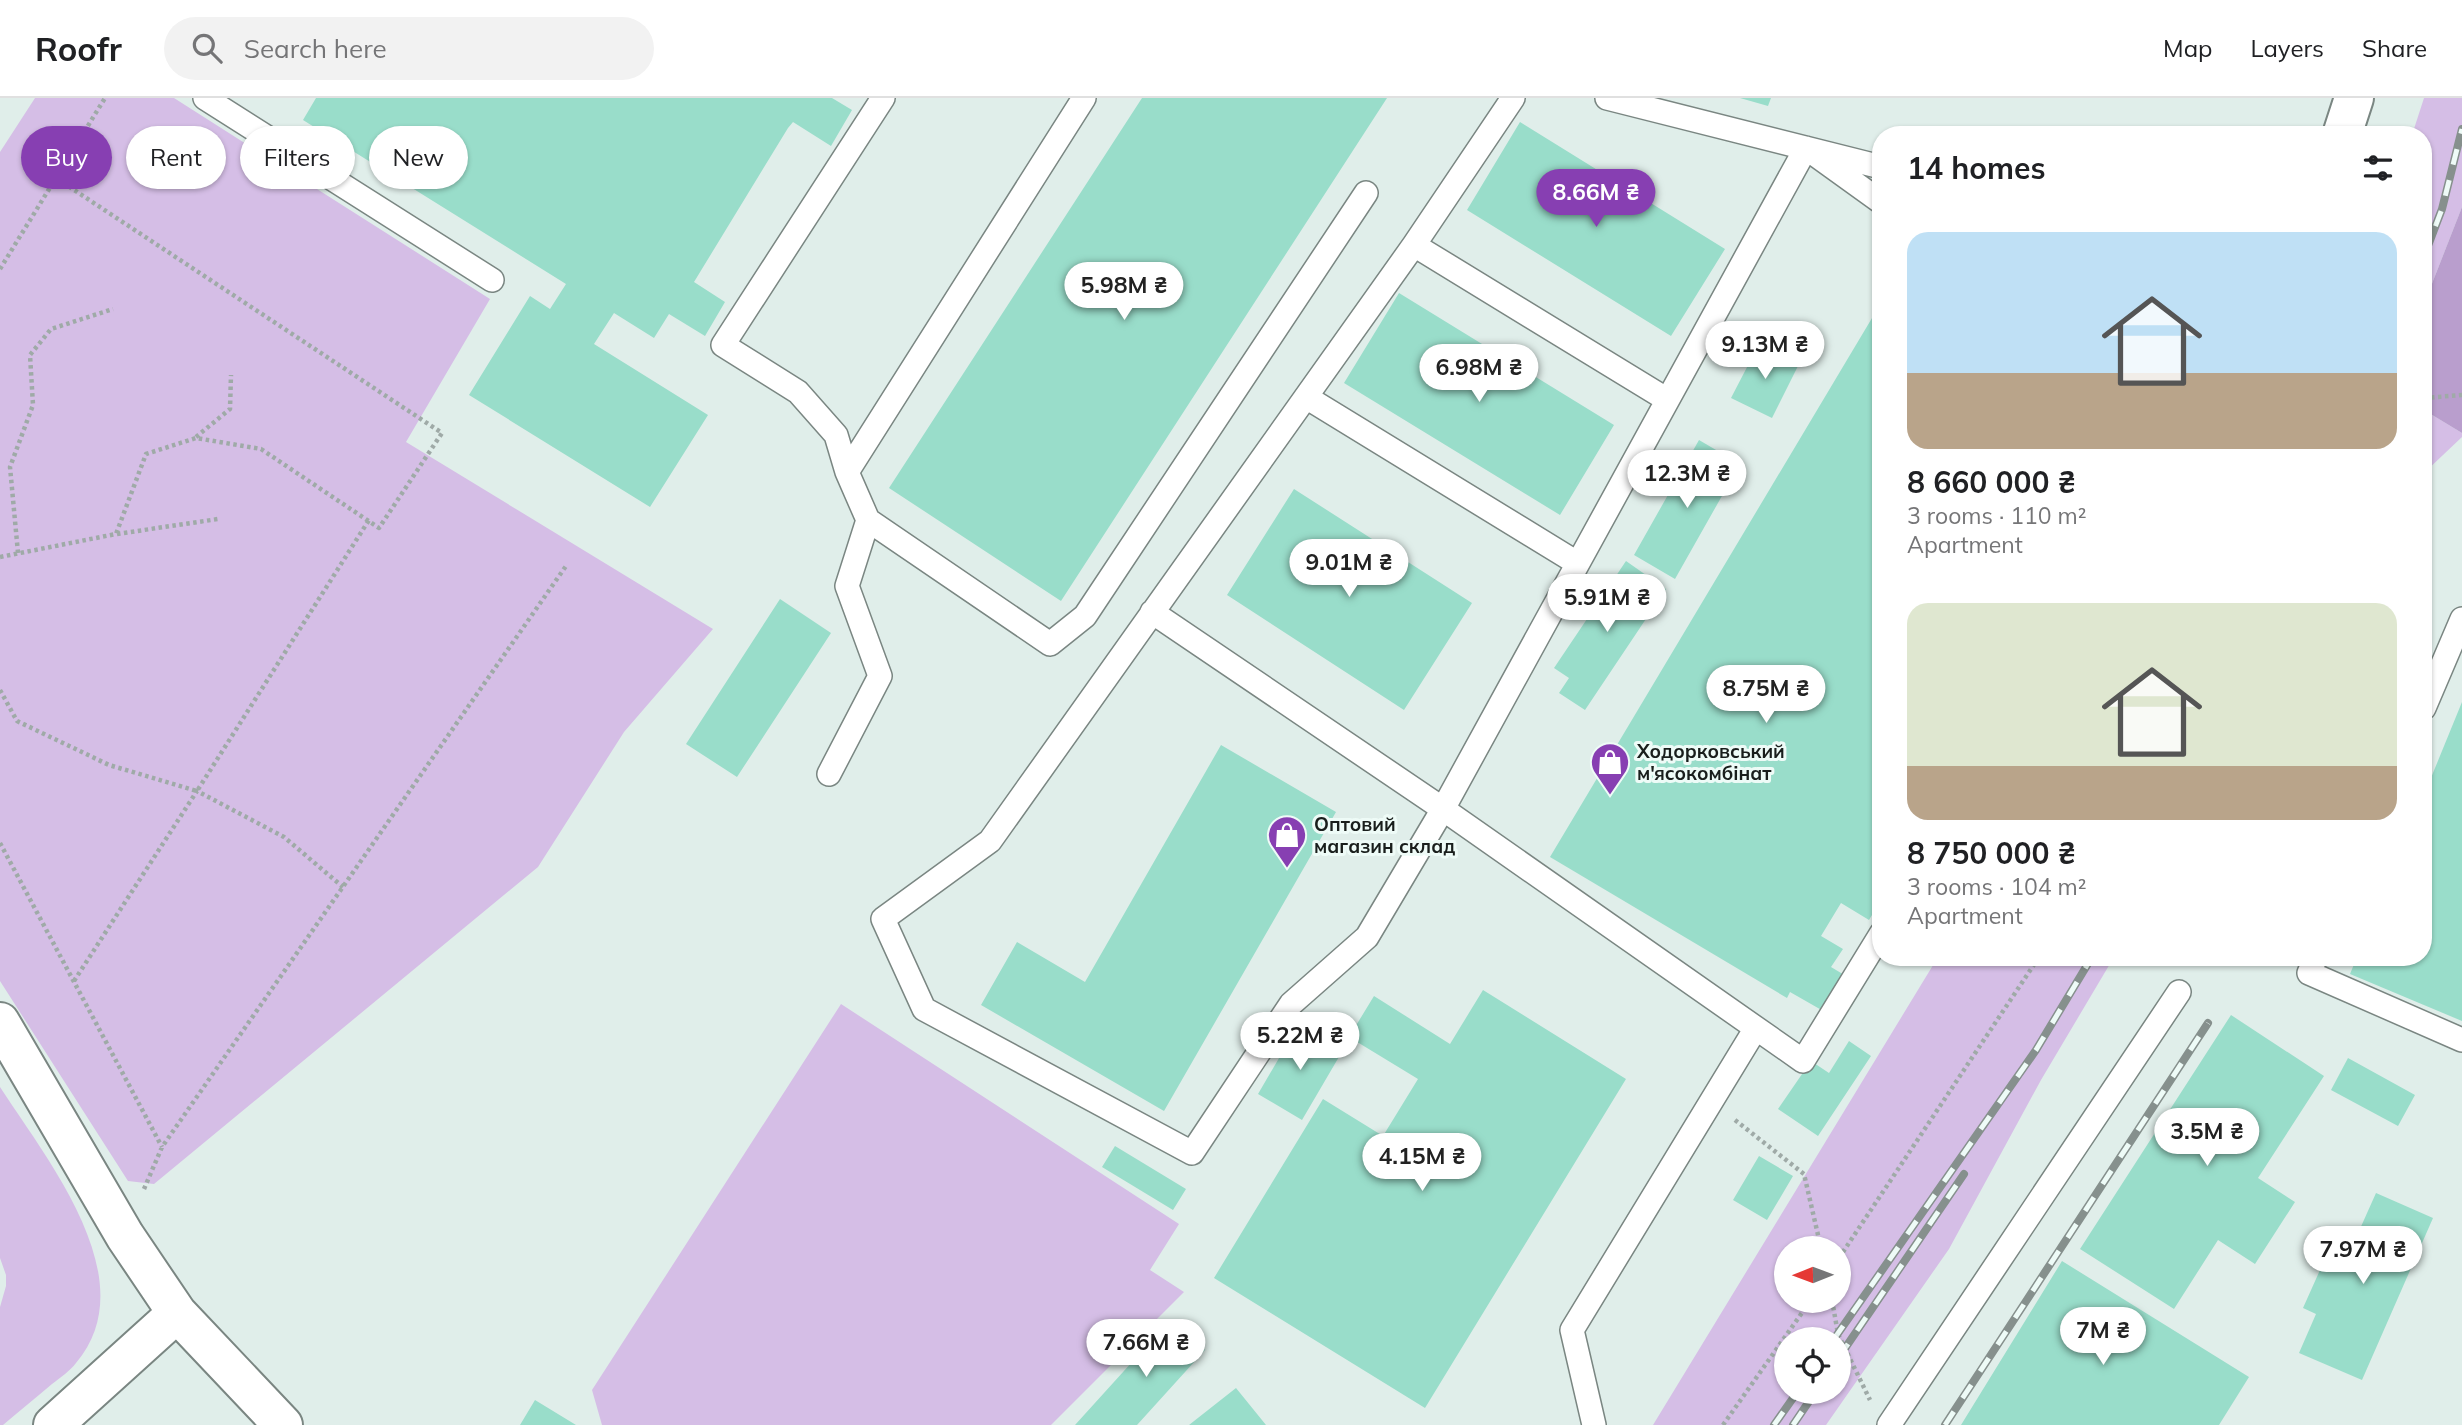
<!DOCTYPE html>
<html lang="en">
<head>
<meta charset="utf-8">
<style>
  :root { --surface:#fff; --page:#f2f2f2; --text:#202124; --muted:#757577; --line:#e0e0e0; --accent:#873fb2 }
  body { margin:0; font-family:Mulish,sans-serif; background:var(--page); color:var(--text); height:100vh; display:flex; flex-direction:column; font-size:26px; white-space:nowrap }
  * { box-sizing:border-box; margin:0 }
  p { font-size:23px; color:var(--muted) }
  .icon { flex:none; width:38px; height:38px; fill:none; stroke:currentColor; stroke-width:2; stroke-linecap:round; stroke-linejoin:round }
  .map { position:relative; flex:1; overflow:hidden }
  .details { position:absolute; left:1872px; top:28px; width:560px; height:840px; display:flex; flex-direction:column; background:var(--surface); border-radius:28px; box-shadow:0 2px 5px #0004 }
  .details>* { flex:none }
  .guide { position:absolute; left:21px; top:28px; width:665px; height:63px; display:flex; gap:14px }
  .needle { width:46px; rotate:269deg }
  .tools { position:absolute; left:1774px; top:1138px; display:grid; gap:14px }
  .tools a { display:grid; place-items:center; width:77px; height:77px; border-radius:50%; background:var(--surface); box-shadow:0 2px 5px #0004; font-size:35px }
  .price { position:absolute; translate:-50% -60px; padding:0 16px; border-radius:24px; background:#fff; color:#222; font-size:23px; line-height:46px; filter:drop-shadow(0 2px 4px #0008) }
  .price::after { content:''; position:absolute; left:50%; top:42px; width:21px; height:16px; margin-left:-10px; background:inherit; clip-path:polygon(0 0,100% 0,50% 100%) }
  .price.current { background:var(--accent); color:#fff }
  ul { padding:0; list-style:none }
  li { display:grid; align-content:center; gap:14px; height:371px; padding:0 35px }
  li span { display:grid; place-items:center; height:217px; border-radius:21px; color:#555 }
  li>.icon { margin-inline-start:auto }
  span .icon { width:126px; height:126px; fill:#fffc; stroke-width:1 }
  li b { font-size:30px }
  h2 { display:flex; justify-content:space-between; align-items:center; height:84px; padding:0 35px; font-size:30px }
  .pill { padding:0 24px; border-radius:32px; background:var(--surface); box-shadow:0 2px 5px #0004; font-size:24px; line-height:63px }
  .pill.current { background:var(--accent); color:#fff }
  header { display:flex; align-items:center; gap:42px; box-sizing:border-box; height:98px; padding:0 35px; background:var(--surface); border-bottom:2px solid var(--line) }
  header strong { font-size:33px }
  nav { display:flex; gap:38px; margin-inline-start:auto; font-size:24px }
  .search { width:490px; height:63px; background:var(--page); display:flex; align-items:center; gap:18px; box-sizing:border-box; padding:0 24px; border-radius:38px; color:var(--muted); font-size:26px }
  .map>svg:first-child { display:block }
  .green { fill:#d5bee6; fill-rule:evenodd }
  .forest { fill:#b99ecd }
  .building { fill:#99ddca }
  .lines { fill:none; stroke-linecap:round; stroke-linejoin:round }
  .service-casing { stroke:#7a8682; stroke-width:26 }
  .minor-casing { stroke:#7a8682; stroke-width:42 }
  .path { stroke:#9faaa7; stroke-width:4.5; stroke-dasharray:3.5 3.5; stroke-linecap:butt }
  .service { stroke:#fff; stroke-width:23 }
  .minor { stroke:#fff; stroke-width:38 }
  .rail-casing { stroke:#86908d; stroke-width:8 }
  .rail { stroke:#eefbf7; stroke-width:5; stroke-dasharray:16; stroke-linecap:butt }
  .labels { text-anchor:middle; stroke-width:6; stroke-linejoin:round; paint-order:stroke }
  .poi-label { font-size:19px; font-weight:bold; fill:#191e1c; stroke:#eefbf7; text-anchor:start }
</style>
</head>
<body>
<header>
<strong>Roofr</strong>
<div class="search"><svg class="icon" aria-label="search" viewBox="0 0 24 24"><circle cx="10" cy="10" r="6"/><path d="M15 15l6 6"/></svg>Search here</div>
<nav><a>Map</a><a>Layers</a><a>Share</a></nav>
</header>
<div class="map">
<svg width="2462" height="1327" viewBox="0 0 2462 1327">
  <rect width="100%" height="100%" fill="#e0eeea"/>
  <path class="green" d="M35,0H174L490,201L406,344L713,531L624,634L538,769L154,1086L128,1083L0,883V54Z
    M2424,0H2462V109L2424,206V37H2412Z
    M2424,312L2462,335V339L2424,375Z
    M1938,859H2114L2041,982L1949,1151L1826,1327H1653ZM1787,1150H1839V1202H1787ZM1787,1241H1839V1293H1787Z
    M841,906L1179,1126L1150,1172L1184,1194L1051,1327H602L592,1292Z
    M0,989C45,1059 147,1182 76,1265C70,1273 60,1280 52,1286C36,1300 19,1313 3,1327H0V1209L6,1188V1177L0,1160Z"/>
  <path class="forest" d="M2462,109V335L2424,312V206Z"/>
  <path class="building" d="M316,0H832L852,12L831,48L793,24L788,30L694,184L725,204L705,238L669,216L654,240L614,215L594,246L708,317L650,409L469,297L530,198L550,211L566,186L303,22Z
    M1142,0H1387L1061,503L889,390Z
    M1740,0H1771L1768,8Z
    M1520,24L1725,151L1671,238L1467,112Z
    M1399,195L1614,327L1560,417L1344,285Z
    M1878,210L1881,212V802L1869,822L1841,805L1821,838L1843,851L1831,869L1846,878L1825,914L1790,894L1787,900L1550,759Z
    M1759,246L1799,266L1772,320L1731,300Z
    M1699,342L1740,366L1675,481L1634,457Z
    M1294,391L1472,505L1404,612L1227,497Z
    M1626,463L1666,491L1585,612L1559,595L1569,580L1554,570Z
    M780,501L831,535L737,679L686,646Z
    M2462,604V923L2350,876L2357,859H2424V697Z
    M1221,647L1336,714L1164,1013L981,907L1017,844L1085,884Z
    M1483,892L1626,981L1425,1310L1214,1180L1323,1001L1383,1038L1418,981L1349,939L1374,898L1450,946Z
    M2231,917L2324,978L2258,1080L2295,1104L2255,1166L2218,1142L2174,1211L2080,1151Z
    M1299,926L1343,952L1302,1022L1258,996Z
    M1849,943L1871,958L1818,1038L1778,1011L1811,963L1829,975Z
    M2348,960L2415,997L2398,1028L2331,992Z
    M1115,1048L1186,1091L1173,1112L1102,1069Z
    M1759,1058L1793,1078L1767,1122L1733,1102Z
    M2376,1095L2433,1120L2362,1282L2299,1255L2316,1216L2303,1210L2337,1134L2355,1142Z
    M2062,1163L2249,1279L2219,1327H1961Z
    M1171,1221L1205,1252L1137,1327H1075Z
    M1236,1290L1266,1327H1189Z
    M535,1302L576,1327H520Z"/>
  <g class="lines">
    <g class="service-casing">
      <path id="service" d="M205,0L492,182
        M1084,0L847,374L868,422L1050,546L1085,518L1366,95
        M1607,0L1881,69
        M1414,147L1513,0
        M1306,299L1577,465
        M1666,301L1414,147L990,743L883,821L924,911L1192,1055L1291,906L1367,839L1443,711L1806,50L1881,104
        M847,374L836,337L798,294L723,247L883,0
        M1152,514L1443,711L1803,963L1881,836
        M2424,610L2462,521
        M829,676L880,578L847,488L868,422
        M2316,859L2309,875L2462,942
        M1594,1327L1572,1232L1756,930
        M1889,1327L2179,894"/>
    </g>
    <g class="minor-casing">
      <path id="minor" d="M2342,37L2354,0
        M0,924L125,1138L177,1215L283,1327
        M53,1327L177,1215"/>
    </g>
    <path class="path" d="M0,171L105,0
      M2424,300L2462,297
      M196,339L230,311L231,277
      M117,436L218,421
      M18,455L10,369L33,307L30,257L51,231L113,211
      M0,459L116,436L146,356L196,340L261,351L379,430L442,335L56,80
      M0,592L17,623L109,667L197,693L369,422
      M0,745L162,1049
      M74,883L197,693L284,739L343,789
      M1735,1022L1804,1076L1821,1150
      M144,1091L162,1049L566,468
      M1839,1160L2039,859
      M1832,1202L1838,1236L1870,1302
      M1723,1327L1811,1202"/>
    <use href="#service" class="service"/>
    <use href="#minor" class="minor"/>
    <g class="rail-casing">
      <path id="rail" d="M2424,158L2442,111L2462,31
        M1834,1241L2036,952L2092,859
        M1839,1259L1964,1076
        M1774,1327L1798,1293
        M1793,1327L1816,1293
        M1945,1327L2208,925"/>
    </g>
    <use href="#rail" class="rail"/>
  </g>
  <defs>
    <g id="shop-pin" transform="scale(2.0125)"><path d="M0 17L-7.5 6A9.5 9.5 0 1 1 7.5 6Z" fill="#873fb2" stroke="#eefbf7"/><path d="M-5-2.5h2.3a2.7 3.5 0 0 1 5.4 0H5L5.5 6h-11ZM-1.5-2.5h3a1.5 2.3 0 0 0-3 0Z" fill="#fff"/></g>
  </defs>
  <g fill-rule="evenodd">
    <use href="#shop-pin" x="1610" y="664"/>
    <use href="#shop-pin" x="1287" y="737"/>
  </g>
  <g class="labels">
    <g class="poi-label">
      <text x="1637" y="660">Ходорковський<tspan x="1637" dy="22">м'ясокомбінат</tspan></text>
      <text x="1314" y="733">Оптовий<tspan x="1314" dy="22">магазин склад</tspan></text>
    </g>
  </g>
</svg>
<div class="tools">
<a><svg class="needle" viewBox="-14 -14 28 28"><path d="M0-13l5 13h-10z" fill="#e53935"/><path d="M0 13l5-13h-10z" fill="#757577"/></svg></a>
<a><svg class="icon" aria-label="locate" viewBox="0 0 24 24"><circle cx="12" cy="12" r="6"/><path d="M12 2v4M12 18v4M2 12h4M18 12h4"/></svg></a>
</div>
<b class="price current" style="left:1596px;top:131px">8.66M ₴</b>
<b class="price" style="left:1124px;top:224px">5.98M ₴</b>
<b class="price" style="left:1765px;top:283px">9.13M ₴</b>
<b class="price" style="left:1479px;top:306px">6.98M ₴</b>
<b class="price" style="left:1687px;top:412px">12.3M ₴</b>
<b class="price" style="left:1349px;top:501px">9.01M ₴</b>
<b class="price" style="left:1607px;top:536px">5.91M ₴</b>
<b class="price" style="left:1766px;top:627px">8.75M ₴</b>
<b class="price" style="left:1300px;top:974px">5.22M ₴</b>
<b class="price" style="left:2207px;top:1070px">3.5M ₴</b>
<b class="price" style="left:1422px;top:1095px">4.15M ₴</b>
<b class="price" style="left:2363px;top:1188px">7.97M ₴</b>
<b class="price" style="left:2103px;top:1269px">7M ₴</b>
<b class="price" style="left:1146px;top:1281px">7.66M ₴</b>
<div class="guide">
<a class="pill current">Buy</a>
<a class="pill">Rent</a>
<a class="pill">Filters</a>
<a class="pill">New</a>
</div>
<section class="details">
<h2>14 homes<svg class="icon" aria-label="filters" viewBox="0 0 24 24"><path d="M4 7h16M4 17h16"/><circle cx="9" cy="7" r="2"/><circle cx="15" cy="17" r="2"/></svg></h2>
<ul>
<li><span style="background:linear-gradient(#bfe0f5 65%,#b9a48a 0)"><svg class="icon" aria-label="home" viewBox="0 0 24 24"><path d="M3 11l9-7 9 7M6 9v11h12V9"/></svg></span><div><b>8 660 000 ₴</b><p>3 rooms · 110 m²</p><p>Apartment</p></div></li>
<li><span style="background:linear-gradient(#dfe7d0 75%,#b9a48a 0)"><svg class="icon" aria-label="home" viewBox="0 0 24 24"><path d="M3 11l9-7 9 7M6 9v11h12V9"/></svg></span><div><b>8 750 000 ₴</b><p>3 rooms · 104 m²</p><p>Apartment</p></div></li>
</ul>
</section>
</div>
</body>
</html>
